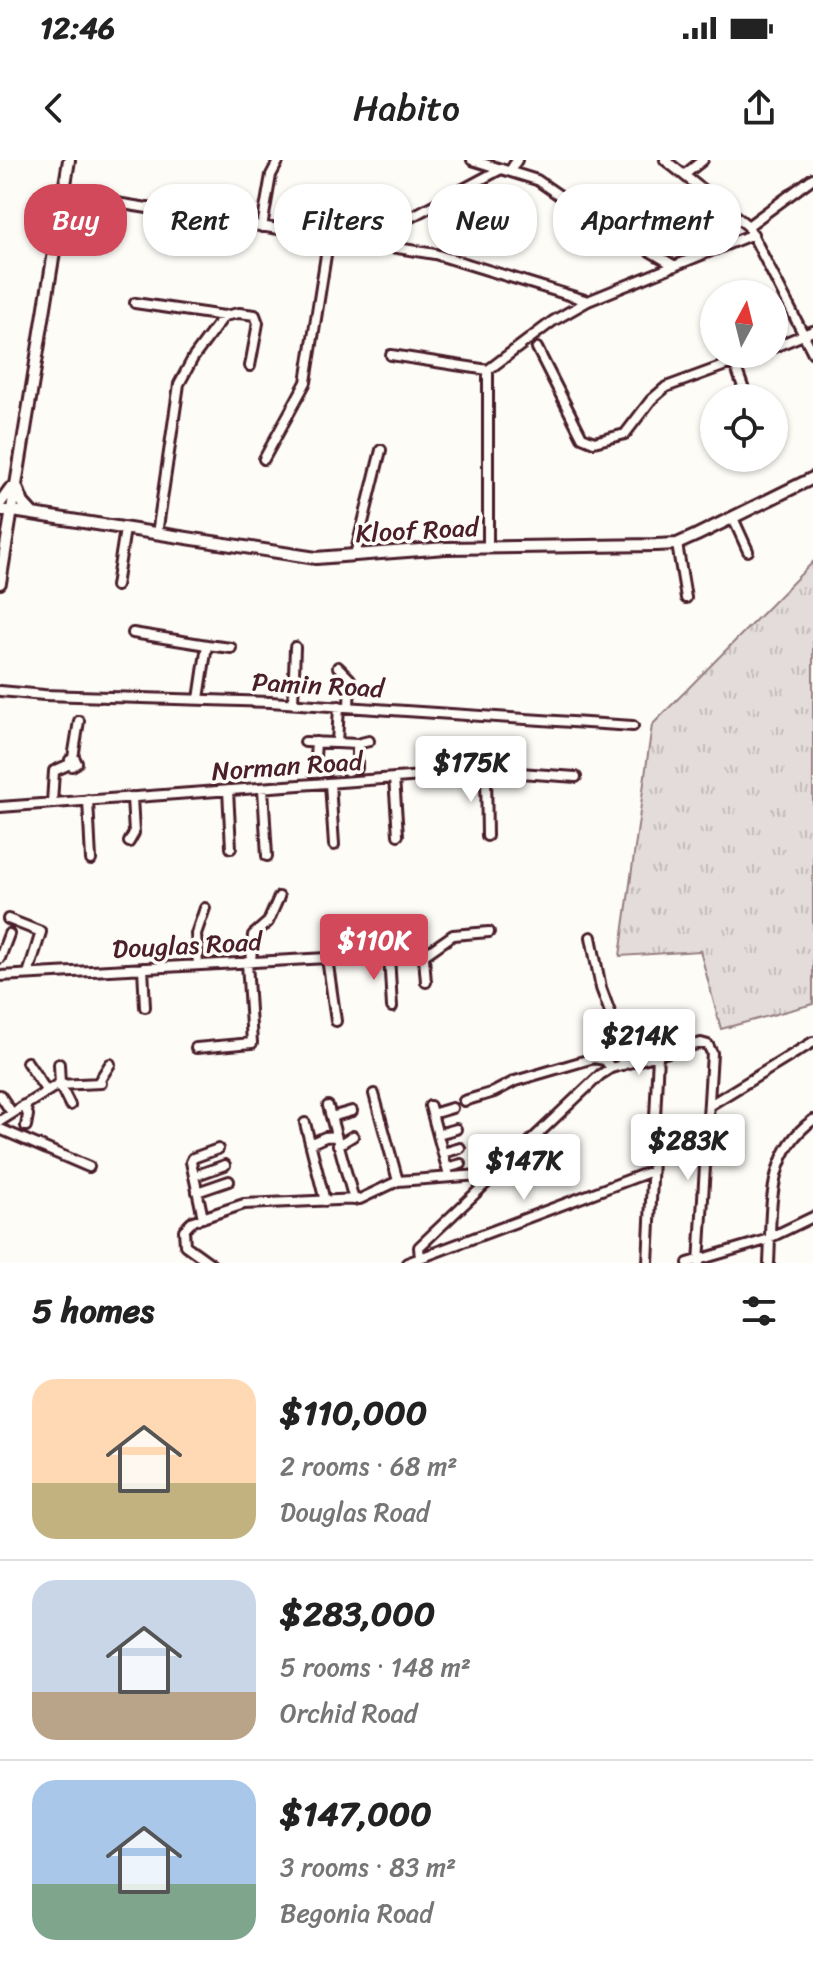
<!DOCTYPE html>
<html lang="en">
<head>
<meta charset="utf-8">
<style>
  :root { --surface:#fff; --page:#f2f2f2; --text:#222; --muted:#767676; --line:#e0e0e0; --accent:#d1495b }
  body { margin:0; font-family:Sriracha,sans-serif; background:var(--page); color:var(--text); height:100vh; display:flex; flex-direction:column; font-size:30px; white-space:nowrap }
  * { box-sizing:border-box; margin:0 }
  p { font-size:26px; color:var(--muted) }
  .icon { flex:none; width:44px; height:44px; fill:none; stroke:currentColor; stroke-width:2; stroke-linecap:round; stroke-linejoin:round }
  .map { position:relative; height:1103px; overflow:hidden }
  .details { display:flex; flex-direction:column; background:var(--surface); flex:1 }
  .details>* { flex:none }
  .guide { position:absolute; left:24px; top:24px; width:766px; height:72px; display:flex; gap:16px }
  .needle { width:52px; rotate:7deg }
  .controls { position:absolute; left:700px; top:120px; display:grid; gap:16px }
  .controls a { display:grid; place-items:center; width:88px; height:88px; border-radius:50%; background:var(--surface); box-shadow:0 2px 6px #0004; font-size:40px }
  .price { position:absolute; translate:-50% -68px; padding:0 18px; border-radius:8px; background:#fff; color:#222; font-size:26px; line-height:52px; filter:drop-shadow(0 2px 4px #0008) }
  .price::after { content:''; position:absolute; left:50%; top:48px; width:24px; height:18px; margin-left:-12px; background:inherit; clip-path:polygon(0 0,100% 0,50% 100%) }
  .price.current { background:var(--accent); color:#fff }
  ul { padding:0; list-style:none }
  li { display:flex; align-items:center; gap:24px; height:200px; padding:0 32px }
  li+li { border-top:2px solid var(--line) }
  li span { display:grid; place-items:center; flex:none; width:224px; height:160px; border-radius:24px; color:#555 }
  li>.icon { margin-inline-start:auto }
  span .icon { width:96px; height:96px; fill:#fffc; stroke-width:1 }
  li b { font-size:34px }
  h2 { display:flex; justify-content:space-between; align-items:center; height:96px; padding:0 32px; font-size:34px }
  .chip { padding:0 28px; border-radius:32px; background:var(--surface); box-shadow:0 2px 6px #0004; font-size:28px; line-height:72px }
  .chip.current { background:var(--accent); color:#fff }
  .status { display:flex; justify-content:space-between; align-items:center; height:56px; padding:0 40px; background:var(--surface); direction:ltr }
  .status svg { height:22px; fill:currentColor }
  header { display:flex; justify-content:space-between; align-items:center; height:104px; padding:0 32px; background:var(--surface); font-size:36px; font-weight:600 }
  .map>svg:first-child { display:block }
  .park { fill:url(#park-tufts); stroke:#967e82; stroke-width:2 }
  .lines { fill:none; stroke-linecap:round; stroke-linejoin:round }
  .minor-casing { stroke:#4a1f2b; stroke-width:14 }
  .major-casing { stroke:#4a1f2b; stroke-width:16 }
  .minor { stroke:#fdfcf7; stroke-width:8 }
  .major { stroke:#fdfcf7; stroke-width:10 }
  .labels { text-anchor:middle; stroke-width:7; stroke-linejoin:round; paint-order:stroke }
  .street-label { font-size:26px; fill:#4a1f2b; stroke:#fdfcf7 }
</style>
</head>
<body>
<div class="status"><b>12:46</b><svg viewBox="0 0 49 12"><path d="M0 12V9h3v3zM5 12V6h3v6zM10 12V3h3v9zM15 12V0h3v12zM26 1h20v11H26zM47 4h2v5h-2z"/></svg></div>
<header><svg class="icon" aria-label="back" viewBox="0 0 24 24"><path d="M15 5l-7 7 7 7"/></svg>Habito<svg class="icon" aria-label="share" viewBox="0 0 24 24"><path d="M12 15V3M7 8l5-5 5 5M5 13v7h14v-7"/></svg></header>
<div class="map">
<svg width="813" height="1103" viewBox="0 0 813 1103">
  <defs>
    <pattern id="park-tufts" width="24" height="20" patternUnits="userSpaceOnUse" patternTransform="scale(2)"><rect width="24" height="20" fill="#e3dcda"/><path d="M3 7l-1-3M5 7V3M7 7l1-3M15 17l-1-3M17 17v-4M19 17l1-3" fill="none" stroke="#c4bcbb"/></pattern>
  </defs>
  <rect width="100%" height="100%" fill="#fdfcf7"/>
  <filter id="ink" filterUnits="userSpaceOnUse"><feTurbulence type="fractalNoise" baseFrequency=".0125" numOctaves="2"/><feDisplacementMap in="SourceGraphic" scale="16" xChannelSelector="R" yChannelSelector="G"/><feConvolveMatrix kernelMatrix="1 2 1 2 8 2 1 2 1" color-interpolation-filters="sRGB"/></filter>
  <g filter="url(#ink)">
    <path class="park" d="M813,402V844L721,869L700,791L620,796L652,565Z"/>
    <g class="lines">
      <g class="minor-casing">
        <path id="minor" d="M472,0L537,20L582,51L675,106
          M665,0L748,66L813,193
          M510,11L517,0
          M684,15L703,0
          M60,34L435,94L588,141
          M394,66L501,9
          M748,66L813,18
          M262,67L271,15L279,0
          M135,143L224,156L239,153L255,155L258,163L250,206
          M774,187L813,171
          M537,188L582,277L594,282L625,274L651,240L666,227L756,194
          M391,195L488,210
          M734,202L747,238
          M488,210L553,161L588,141L753,74
          M488,210V387
          M264,299L306,222L329,76
          M733,358L748,391
          M157,374L179,224L193,198L224,156
          M677,384L686,438
          M355,395L381,290
          M116,426L125,369
          M133,473L207,485L199,539
          M207,485L231,488
          M338,507L350,519L349,547
          M0,531L44,535L270,542L633,566
          M293,543L295,487
          M339,546L337,583L357,584L369,581
          M305,582L337,583
          M316,582L314,613L325,612
          M73,598L79,561
          M75,599L77,603L72,606L70,600Z
          M347,611L357,608V584
          M486,612L487,676
          M394,618L398,675
          M330,623L334,685
          M263,628L267,696
          M228,630L231,688
          M88,640L91,700
          M52,643L54,611L70,604
          M0,647L491,611L576,617
          M129,682L134,673L132,637
          M8,759L41,772L28,814
          M591,777L601,828L615,866L616,883L623,905
          M389,795L392,847
          M423,796L453,775L489,772
          M0,798L9,774
          M327,798L336,861
          M251,802L253,775L268,762L279,737
          M198,805L196,774L205,748
          M143,808L145,847
          M0,816L419,793L424,798L426,822
          M196,888L252,883L247,802
          M27,902L46,930
          M59,904L60,925L70,945
          M98,923L110,904
          M374,934L398,1021
          M0,935L12,953
          M464,941L494,932L515,921L594,898L605,900L611,908
          M24,945L28,955L26,966
          M710,945L813,882
          M328,946L354,1040
          M430,946L449,1016
          M432,954L452,948
          M331,957L352,951
          M0,961L57,925L101,923
          M305,963L325,1041
          M0,969L89,1007
          M438,974L456,969
          M314,982L325,977L336,976
          M338,985L353,976
          M443,993L460,988
          M447,1008L461,1004
          M194,1016L225,1005
          M197,1032L229,1021
          M203,1058L191,1002L193,998L218,989
          M420,1099L419,1087L600,915L611,908L701,883L708,885L712,893L699,1103
          M210,1103L185,1085L184,1070L193,1061L244,1044L360,1039L398,1021L493,1014
          M407,1103L652,1011
          M648,1103L658,895
          M688,1103L763,1081L813,1057
          M769,1103C772,1051 765,994 813,960"/>
      </g>
      <g class="major-casing">
        <path id="major" d="M16,325L23,343L33,354
          M0,343L10,329
          M0,351H13L316,398L446,388L656,385L677,384L697,375L813,318
          M0,423L69,0"/>
      </g>
      <use href="#minor" class="minor"/>
      <use href="#major" class="major"/>
    </g>
  </g>
  <g class="labels">
    <g class="street-label">
      <text transform="translate(417 370) rotate(-3)" y="9">Kloof Road</text>
      <text transform="translate(318 525) rotate(3)" y="9">Pamin Road</text>
      <text transform="translate(287 606) rotate(-4)" y="9">Norman Road</text>
      <text transform="translate(187 785) rotate(-3)" y="9">Douglas Road</text>
    </g>
  </g>
</svg>
<div class="controls">
<a><svg class="needle" viewBox="-14 -14 28 28"><path d="M0-13l5 13h-10z" fill="#e53935"/><path d="M0 13l5-13h-10z" fill="#767676"/></svg></a>
<a><svg class="icon" aria-label="locate" viewBox="0 0 24 24"><circle cx="12" cy="12" r="6"/><path d="M12 2v4M12 18v4M2 12h4M18 12h4"/></svg></a>
</div>
<b class="price" style="left:471px;top:644px">$175K</b>
<b class="price current" style="left:374px;top:822px">$110K</b>
<b class="price" style="left:639px;top:917px">$214K</b>
<b class="price" style="left:688px;top:1022px">$283K</b>
<b class="price" style="left:524px;top:1042px">$147K</b>
<div class="guide">
<a class="chip current">Buy</a>
<a class="chip">Rent</a>
<a class="chip">Filters</a>
<a class="chip">New</a>
<a class="chip">Apartment</a>
</div>
</div>
<section class="details">
<h2>5 homes<svg class="icon" aria-label="filters" viewBox="0 0 24 24"><path d="M4 7h16M4 17h16"/><circle cx="9" cy="7" r="2"/><circle cx="15" cy="17" r="2"/></svg></h2>
<ul>
<li><span style="background:linear-gradient(#ffd9b3 65%,#c2b280 0)"><svg class="icon" aria-label="home" viewBox="0 0 24 24"><path d="M3 11l9-7 9 7M6 9v11h12V9"/></svg></span><div><b>$110,000</b><p>2 rooms · 68 m²</p><p>Douglas Road</p></div></li>
<li><span style="background:linear-gradient(#c9d6e8 70%,#b9a48a 0)"><svg class="icon" aria-label="home" viewBox="0 0 24 24"><path d="M3 11l9-7 9 7M6 9v11h12V9"/></svg></span><div><b>$283,000</b><p>5 rooms · 148 m²</p><p>Orchid Road</p></div></li>
<li><span style="background:linear-gradient(#a9c7e8 65%,#7fa58c 0)"><svg class="icon" aria-label="home" viewBox="0 0 24 24"><path d="M3 11l9-7 9 7M6 9v11h12V9"/></svg></span><div><b>$147,000</b><p>3 rooms · 83 m²</p><p>Begonia Road</p></div></li>
</ul>
</section>
</body>
</html>
